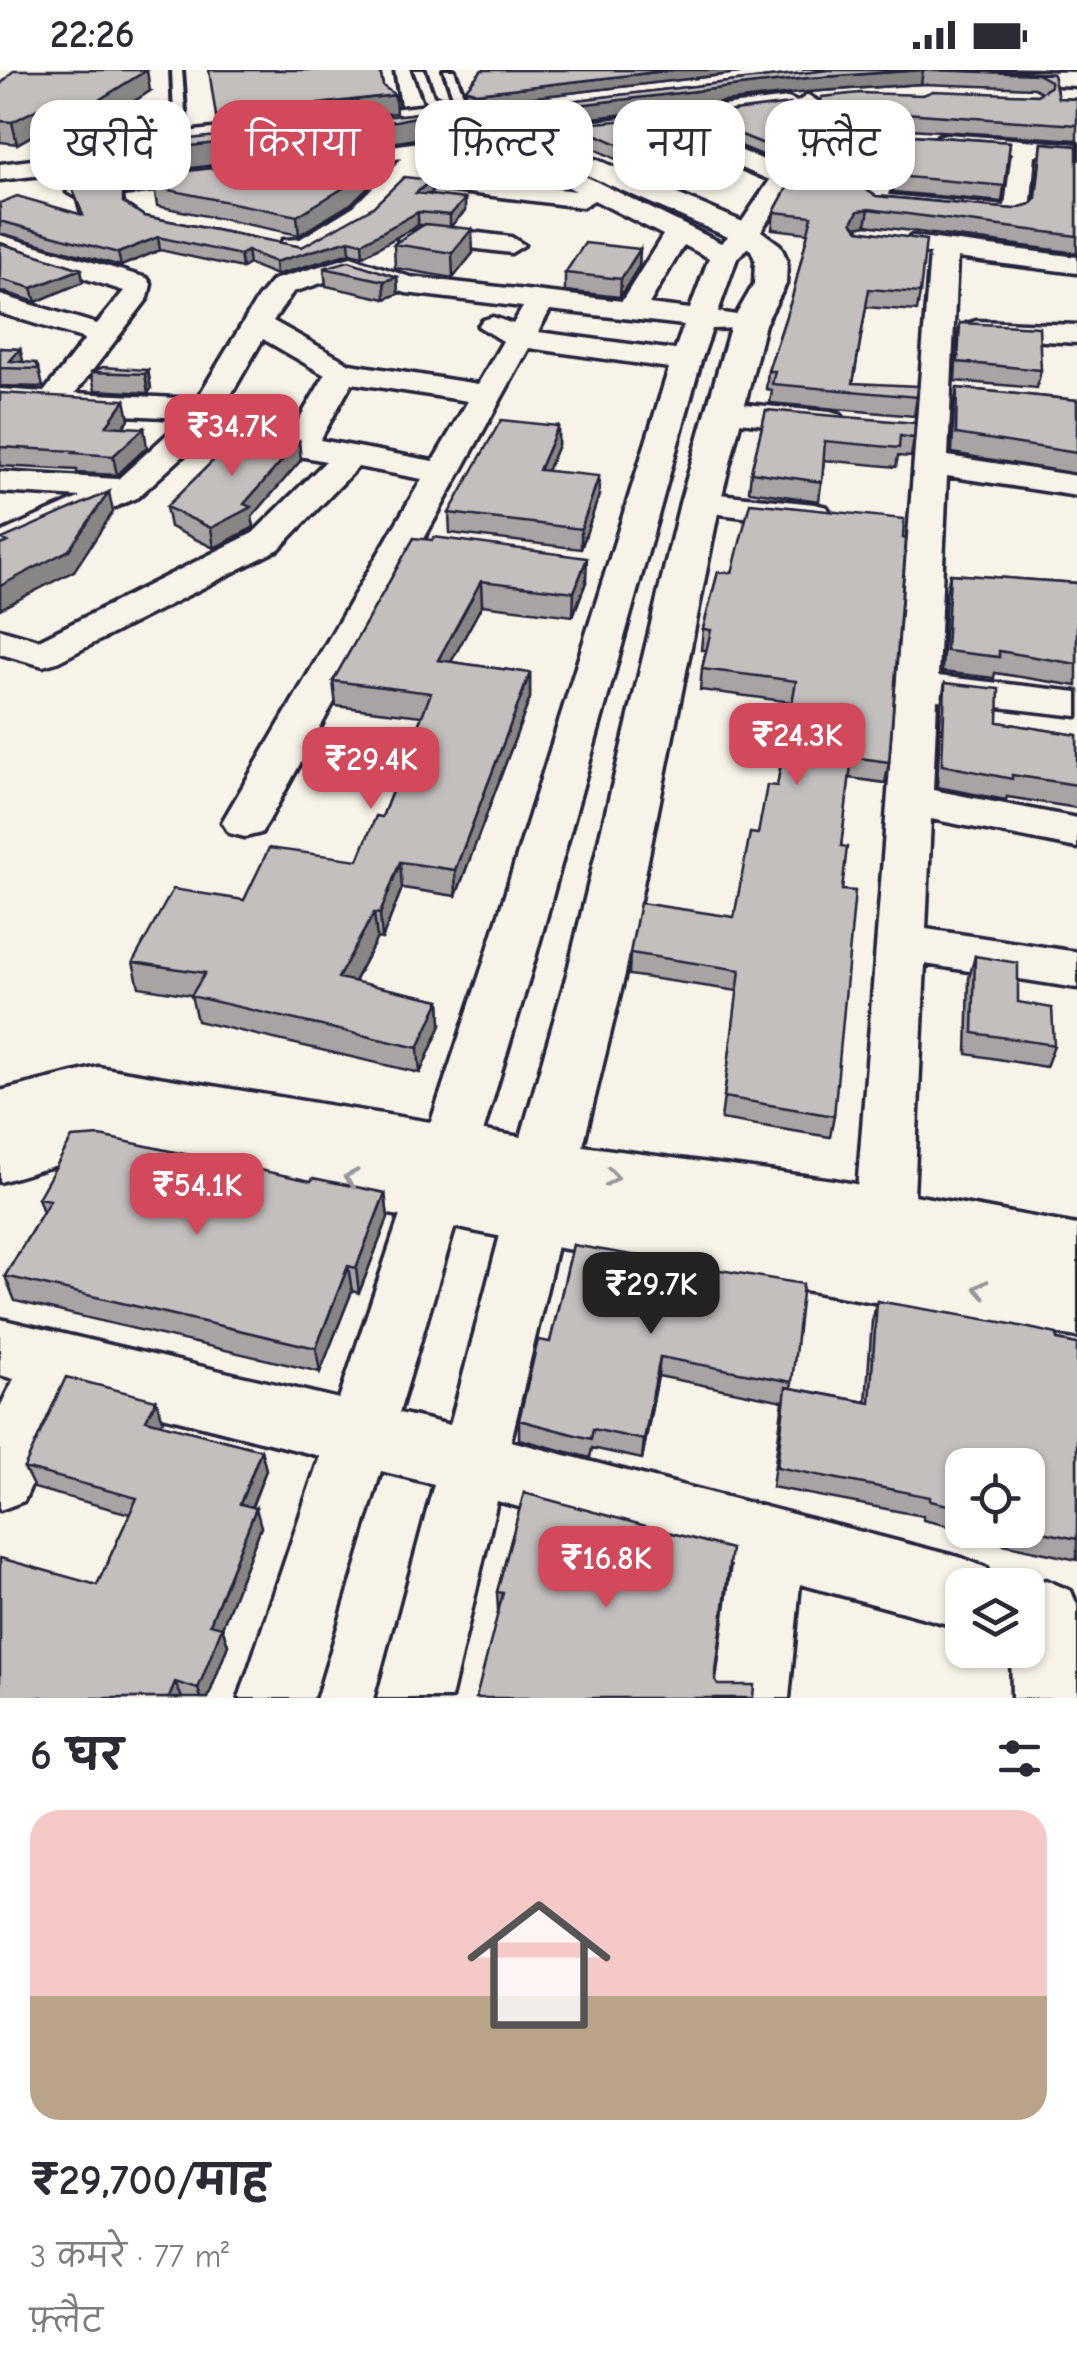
<!DOCTYPE html>
<html lang="hi">
<head>
<meta charset="utf-8">
<style>
  :root { --surface:#fff; --page:#f2f2f3; --text:#2b2b33; --muted:#7c7c81; --accent:#d1495b }
  body { margin:0; font-family:"Comic Neue","Playpen Sans Deva",sans-serif; background:var(--page); color:var(--text); height:100vh; display:flex; flex-direction:column; font-size:38px; white-space:nowrap }
  * { box-sizing:border-box; margin:0 }
  p { font-size:32px; color:var(--muted) }
  .icon { flex:none; width:55px; height:55px; fill:none; stroke:currentColor; stroke-width:2; stroke-linecap:round; stroke-linejoin:round }
  .map { position:relative; height:1628px; overflow:hidden }
  .details { display:flex; flex-direction:column; background:var(--surface); flex:1 }
  .details>* { flex:none }
  .top-card { position:absolute; left:30px; top:30px; width:1018px; height:90px; display:flex; gap:20px }
  .fabs { position:absolute; left:945px; top:1378px; display:grid; gap:20px }
  .fabs a { display:grid; place-items:center; width:100px; height:100px; border-radius:20px; background:var(--surface); box-shadow:0 2px 8px #0004; font-size:50px }
  .price { position:absolute; translate:-50% -85px; padding:0 22px; border-radius:20px; background:var(--accent); color:#fff; font-size:32px; line-height:65px; filter:drop-shadow(0 2px 5px #0008) }
  .price::after { content:''; position:absolute; left:50%; top:60px; width:30px; height:22px; margin-left:-15px; background:inherit; clip-path:polygon(0 0,100% 0,50% 100%) }
  .price.current { background:#222; color:#fff }
  ul { padding:0; list-style:none }
  li { display:grid; align-content:center; gap:20px; height:530px; padding:0 30px }
  li span { display:grid; place-items:center; height:310px; border-radius:30px; color:#555 }
  li>.icon { margin-inline-start:auto }
  span .icon { width:180px; height:180px; fill:#fffc; stroke-width:1 }
  li b { font-size:42px }
  h2 { display:flex; justify-content:space-between; align-items:center; height:120px; padding:0 30px; font-size:42px }
  .pill { padding:0 35px; border-radius:30px; background:var(--surface); box-shadow:0 2px 8px #0004; font-size:35px; line-height:90px }
  .pill.current { background:var(--accent); color:#fff }
  .status { display:flex; justify-content:space-between; align-items:center; height:70px; padding:0 50px; background:var(--surface); direction:ltr }
  .status svg { height:28px; fill:currentColor }
  .map>svg:first-child { display:block }
  .lines { fill:none; stroke-linecap:round; stroke-linejoin:round }
  .service-casing { stroke:#22223b; stroke-width:8 }
  .minor-casing { stroke:#22223b; stroke-width:7 }
  .tertiary-casing { stroke:#22223b; stroke-width:7 }
  .service { fill:#f7f3e8; fill-rule:evenodd }
  .minor { fill:#f7f3e8; fill-rule:evenodd }
  .tertiary { fill:#f7f3e8; fill-rule:evenodd }
  .wall { fill:#a7a4a3; stroke:#22223b; stroke-width:2.5 }
  .shaded-wall { fill:#888684; stroke:#22223b; stroke-width:2.5 }
  .building { fill:#c2bfbd; stroke:#22223b; stroke-width:2.5 }
  .oneway { stroke:#97959a }
</style>
</head>
<body>
<div class="status"><b>22:26</b><svg viewBox="0 0 49 12"><path d="M0 12V9h3v3zM5 12V6h3v6zM10 12V3h3v9zM15 12V0h3v12zM26 1h20v11H26zM47 4h2v5h-2z"/></svg></div>
<div class="map">
<svg width="1077" height="1628" viewBox="0 0 1077 1628">
  <rect width="100%" height="100%" fill="#f7f3e8"/>
  <filter id="ink" filterUnits="userSpaceOnUse"><feTurbulence type="fractalNoise" baseFrequency=".01" numOctaves="2"/><feDisplacementMap in="SourceGraphic" scale="20" xChannelSelector="R" yChannelSelector="G"/><feConvolveMatrix kernelMatrix="1 2 1 2 8 2 1 2 1" color-interpolation-filters="sRGB"/></filter>
  <g filter="url(#ink)">
    <g class="lines">
      <g class="service-casing">
        <path id="service" d="M172,0H182L187,70L181,73L175,70Z
          M381,0H391L397,35L388,33Z
          M414,0H424L433,26L443,30L453,26L444,0H454L464,27L452,33L457,39L425,30Z"/>
      </g>
      <g class="minor-casing">
        <path id="minor" d="M808,25L819,32L796,107L755,170L737,188L718,242L742,246L747,252L742,258L712,259L701,291L534,892L399,1343L450,1355L514,1112L523,1095L543,1089L563,1095L572,1112L511,1371L962,1488L987,1498L994,1515H962V1558L800,1514L789,1628H715L732,1495L497,1431L451,1628H377L434,1414L381,1401L313,1628H239L320,1386L72,1323L24,1431L0,1440V1337L14,1309L0,1305V1249L339,1329L484,892L669,298L529,278L268,752L261,763L245,767L229,763L222,752L422,409L358,397L279,479L57,592L43,596L0,584V559L39,570L253,463L326,391L203,368L138,427L0,488V463L81,427L0,422V402L118,409L185,348L0,339V319L44,322L85,269L0,243V225L97,254L124,221L0,181V165L147,208L151,214L148,228L75,323L197,329L258,228L273,210L351,187L410,207L622,231L663,165L594,130L582,137L403,115C373,145 328,193 283,182L279,176L283,170L300,169L354,136L402,88L325,99L317,97L313,92L317,87L419,72L433,55L482,44L490,46L493,51L490,56L449,65L416,102L576,121L478,68L490,61L516,72L512,67L516,62L524,60L788,28L797,32ZM794,40L776,95L688,59H672L668,64L672,69L770,110L737,159L721,173L516,72ZM684,175L709,188L690,239L649,234ZM350,204L406,223L523,237L513,254L493,247L483,250L478,256L503,271L478,314L350,294L273,251L293,222ZM550,240L684,255L675,280L538,262ZM263,269L325,305L290,365L216,351ZM352,313L468,331L433,391L320,370Z
          M946,64L1077,74V88L1035,85L1030,142L1026,147L1010,152L865,136L861,131L872,96L884,89L896,96L888,125L1005,136L1012,83L938,76L934,71L938,66Z
          M219,99L231,106L228,111L79,129L67,122L79,115Z
          M438,158L511,167L524,175L511,183L438,174L411,177L398,169L402,163Z
          M912,166L1077,187V203L957,188L948,386L1077,406V426L947,406L938,606L1077,622V646L937,630L933,720L1077,748V778L931,749L926,859L1077,882V918L925,894L913,1147L905,1164L884,1171L863,1164L855,1147L930,184L903,180L899,174Z
          M976,251L1077,255V273L966,266L961,260L966,254Z
          M723,332L830,342L841,345L846,352L841,359L830,362L712,349L707,342L712,335Z
          M700,422L814,434L827,437L832,445L827,453L814,456L688,440L682,433L688,426Z
          M1046,1510L1071,1521L1077,1535V1628H1012L1011,1580H1028V1518Z"/>
      </g>
      <g class="tertiary-casing">
        <path id="tertiary" d="M744,0H822L810,7L490,44L757,158L780,175L787,190L786,214L765,254L720,433L625,904L583,1076L833,1110L1077,1155V1267L537,1174L109,1087L70,1091L0,1112V1021L98,997L521,1067L567,904L680,433L731,254L754,214L755,190L751,180L735,170L455,47L170,80L169,89L159,91L0,110V94L111,80L112,71L122,69Z
          M971,0L1077,2V16L980,11L971,9L968,4Z"/>
      </g>
      <use href="#service" class="service"/>
      <use href="#minor" class="minor"/>
      <use href="#tertiary" class="tertiary"/>
    </g>
    <path class="wall" d="M482,0H764L476,34L466,30V19Z
      M829,0H982L1053,4L1058,28L1077,29V70L817,53L819,37L923,25H1037L1041,22L1034,18L921,14L807,22L543,54L535,50V35Z
      M0,15L150,21L56,81L47,57L17,74L0,72Z
      M789,45L772,89L694,57V46Z
      M575,55L737,85L736,100L712,107L700,102L665,112L575,70Z
      M479,57L484,60V76L454,103L424,99L423,83Z
      M812,58L1010,72L1002,132L893,122L898,94L882,86L868,95L862,117L876,126L1013,139L1031,134L1034,130L1042,73L1077,76V183L866,155L857,157L920,223L917,241L866,237L853,313L917,327L914,346L770,333L772,320L766,319L768,301L792,228L808,163L772,159L774,142L801,92Z
      M390,95L352,133L299,165L157,136L154,117Z
      M123,115L125,133L144,146L302,177L432,122L429,125L465,129V141L451,156L473,183L453,208L395,198L394,174L423,155H418L363,186L350,183L276,205L249,194L242,198L160,180L121,196L0,163V133L80,144L72,118Z
      M0,173L81,199L83,212L36,232L1,221L0,223Z
      M640,179L639,196L620,227L565,221V203Z
      M324,198L397,207L398,224L385,229L326,216Z
      M960,253L1041,300L1037,318L955,311L957,271Z
      M0,278L20,279L23,292L39,299L43,317L0,316Z
      M148,300L151,319L148,323L95,320L91,302Z
      M957,318L1077,330V404L952,383L954,337Z
      M0,323L129,349L123,357L147,377L117,405L77,403V400L0,396Z
      M766,340L914,368L911,387L898,386L896,397L824,390L819,431L749,421L751,402Z
      M558,356V375L547,401L599,425L581,479L450,463L449,443Z
      M301,390L252,447L254,457L251,460L214,478L170,457L166,437Z
      M414,468L586,512L573,546L482,535L451,592L530,603V628L456,826L402,818L382,869L377,868L354,912L440,930L441,955L420,1003L197,951L191,925L139,917L133,892L244,830L358,790L382,747L422,646L336,636L333,611Z
      M718,502L889,692L885,713L849,708L841,776L842,820L834,1046L830,1067L721,1049L738,921L629,905L630,883L734,847L758,764L777,716L792,632L700,620L702,599L706,580H701L703,559Z
      M950,504L1077,513V616L995,603L994,608L942,602L946,524Z
      M945,613L998,652L1077,665V738L1007,727L1006,730L937,717L941,634Z
      M975,886L1018,932L1054,975L1046,997L967,984L969,908Z
      M311,1111L385,1123L388,1148L359,1223L352,1221L320,1302L15,1231L5,1206L43,1142L38,1128Z
      M573,1175L792,1312L791,1318L866,1332L872,1251L877,1231L1077,1274V1490L994,1472L995,1466L968,1460H1028V1395H962V1459L923,1450V1446L772,1417L783,1331L658,1306L642,1389L592,1378L590,1388L519,1369V1350L550,1272Z
      M163,1350L161,1354L261,1380L266,1400L252,1437L261,1457L222,1557L228,1575L208,1628H0L97,1515L130,1444L34,1418L24,1398Z
      M524,1423L718,1615L753,1628L498,1540L497,1522Z"/>
    <path class="shaded-wall" d="M147,0L150,21L56,81L52,59Z
      M674,0H764L476,34V23Z
      M923,0L921,14L807,22L543,54V39L808,8Z
      M395,25L396,43L218,64L216,46Z
      M790,34L789,45L772,89L774,78Z
      M43,36L47,57L17,74L12,52Z
      M419,43L420,64L416,69L397,72L88,111L84,89Z
      M479,47V62L484,60V76L454,103L453,87Z
      M884,70L882,86L868,95L857,132L860,116L871,79Z
      M389,77L390,95L352,133L299,165L297,146Z
      M737,85L736,100L712,107L713,91Z
      M701,87L700,102L665,112L666,96Z
      M431,110L432,122L416,136V123Z
      M465,129V141L450,157V145Z
      M869,139L866,155L856,157L852,152L858,141Z
      M418,142V155L363,186L362,173Z
      M472,159L473,183L453,208L452,183Z
      M158,167L160,180L121,196L118,183Z
      M349,170L350,183L276,205L275,192Z
      M640,179L639,196L620,227L621,209Z
      M247,181L249,194L242,198L240,185Z
      M81,199L83,212L36,232L32,218Z
      M397,207L398,224L385,229L384,211Z
      M20,279L25,298L10,291Z
      M148,300L151,319L148,323L145,304Z
      M125,330L129,349L110,375L106,356Z
      M558,356V375L539,420V400Z
      M144,358L147,377L117,405L113,386Z
      M299,371L301,390L252,447L254,457L214,478L211,458L244,434Z
      M599,406V425L581,479V459Z
      M109,422L113,442L74,501L0,539V516Z
      M587,488L586,512L573,546L574,522Z
      M481,511L482,535L439,614L438,590Z
      M530,603V628L456,826L455,800Z
      M400,792L402,818L382,869L380,844Z
      M374,843L377,868L342,934L338,908Z
      M440,930L441,955L420,1003L418,978Z
      M385,1123L388,1148L359,1223L356,1198Z
      M348,1196L352,1221L320,1302L316,1278Z
      M660,1287L658,1306L642,1389L644,1370Z
      M156,1330L163,1350L153,1371L146,1350Z
      M261,1380L266,1400L245,1453L240,1434Z
      M256,1438L261,1457L222,1557L228,1575L208,1628H201L198,1619L210,1554Z
      M175,1612L182,1628H169Z"/>
    <path class="building" d="M14,0H147L52,59L43,36L12,52L0,51V15Z
      M209,0H380L383,16L395,25L216,46Z
      M482,0H674L476,23L466,19Z
      M829,0H920L808,8L543,39L535,35Z
      M930,0H982L1053,4L1058,28L1077,29V55L819,37L822,27L860,23L923,25L933,21L1037,25L1050,17V11L1037,4Z
      M790,34L774,78L694,46Z
      M419,43L415,47L396,51L84,89L111,78Z
      M479,47L474,54L484,60L453,87L423,83L450,53Z
      M649,48L737,85L713,91L701,87L666,96L575,55Z
      M812,58L1010,72L1005,116L895,106L902,79L884,70L871,79L860,116L876,126L1013,139L1031,134L1036,128L1042,73L1077,76V166L869,139L858,141L852,152L859,160L926,170L920,223L869,219L853,313L918,316L917,327L772,314L775,301H768L792,228L812,146L774,142L801,92Z
      M389,77L350,114L297,146L154,117L155,105Z
      M404,107L431,110L416,123L465,129L450,145L418,142L362,173L349,170L275,192L247,181L240,185L158,167L118,183L0,151V133L17,126L83,145L72,118L123,115V132L144,146L302,177L373,137Z
      M425,154L472,159L452,183L394,174Z
      M0,173L81,199L32,218L0,209Z
      M585,173L640,179L621,209L565,203Z
      M349,191L397,207L384,211L324,198Z
      M960,253L1039,257L1041,300L958,292Z
      M0,278L20,279L10,291L36,293L39,299L0,298Z
      M103,297L148,300L145,304L91,302Z
      M957,318L1077,330V383L956,364Z
      M0,323L125,330L106,356L144,358L113,386L73,383L75,381L0,377Z
      M766,340L915,353L914,368L900,366L899,378L825,371L822,412L751,402Z
      M501,350L558,356L539,400L599,406L581,459L449,443Z
      M243,361L299,371L244,434L251,437L211,458L166,437Z
      M109,422L69,480L0,516V475L8,472L2,469Z
      M750,433L904,449L903,468L906,469L889,692L852,687L841,776L847,777L842,820L855,821L834,1046L724,1027L740,900L630,883L640,833L734,847L750,763L758,764L767,715L777,716L796,611L702,599L711,560L703,559L718,502L732,503Z
      M434,467L587,488L574,522L481,511L438,590L530,603L455,800L400,792L380,844L374,843L338,908L440,930L418,978L191,926L205,903L133,892L173,819L244,830L269,778L358,790L376,746L382,747L431,623L333,611L414,468L432,470Z
      M950,504L1077,513V594L999,581V587L946,581Z
      M945,613L999,619L998,652L1077,665V715L1012,705V709L942,695Z
      M975,886L1018,893V932L1052,938L1054,975L973,963Z
      M100,1066L311,1111L313,1108L385,1123L356,1198L348,1196L316,1278L5,1206L50,1130L38,1128L72,1068Z
      M573,1175L803,1214L792,1312L660,1287L644,1370L593,1359L591,1369L519,1350L538,1270L550,1272Z
      M877,1231L1001,1252L1057,1264V1270L1077,1274V1469L1028,1459V1395H962V1438L930,1431V1427L777,1397L786,1317L870,1333Z
      M66,1307L156,1330L146,1350L261,1380L240,1434L256,1438L210,1554L222,1557L198,1619L175,1612L169,1628H46L41,1627V1628H0V1488L97,1515L137,1428L24,1398Z
      M524,1423L731,1479L715,1610L718,1615H754L753,1628H476L503,1523L497,1522Z"/>
    <defs><path id="oneway-chevron" d="M-2-3.5L2.5 0L-2 3.5" fill="none" stroke-width="1.6" stroke-linecap="round" stroke-linejoin="round" transform="scale(2.5)"/></defs>
    <g class="oneway">
      <use href="#oneway-chevron" transform="translate(612 1107) rotate(8)"/>
      <use href="#oneway-chevron" transform="translate(351 1108) rotate(-169)"/>
      <use href="#oneway-chevron" transform="translate(981 1219) rotate(-170)"/>
    </g>
  </g>
</svg>
<div class="fabs">
<a><svg class="icon" aria-label="locate" viewBox="0 0 24 24"><circle cx="12" cy="12" r="6"/><path d="M12 2v4M12 18v4M2 12h4M18 12h4"/></svg></a>
<a><svg class="icon" aria-label="layers" viewBox="0 0 24 24"><path d="M12 4l9 5-9 5-9-5zM3 14l9 5 9-5"/></svg></a>
</div>
<b class="price" style="left:232px;top:409px">₹34.7K</b>
<b class="price" style="left:797px;top:718px">₹24.3K</b>
<b class="price" style="left:371px;top:742px">₹29.4K</b>
<b class="price" style="left:197px;top:1168px">₹54.1K</b>
<b class="price current" style="left:651px;top:1267px">₹29.7K</b>
<b class="price" style="left:606px;top:1541px">₹16.8K</b>
<div class="top-card">
<a class="pill">खरीदें</a>
<a class="pill current">किराया</a>
<a class="pill">फ़िल्टर</a>
<a class="pill">नया</a>
<a class="pill">फ़्लैट</a>
</div>
</div>
<section class="details">
<h2>6 घर<svg class="icon" aria-label="filters" viewBox="0 0 24 24"><path d="M4 7h16M4 17h16"/><circle cx="9" cy="7" r="2"/><circle cx="15" cy="17" r="2"/></svg></h2>
<ul>
<li><span style="background:linear-gradient(#f6c9c9 60%,#b9a48a 0)"><svg class="icon" aria-label="home" viewBox="0 0 24 24"><path d="M3 11l9-7 9 7M6 9v11h12V9"/></svg></span><div><b>₹29,700/माह</b><p>3 कमरे · 77 m²</p><p>फ़्लैट</p></div></li>
</ul>
</section>
</body>
</html>
